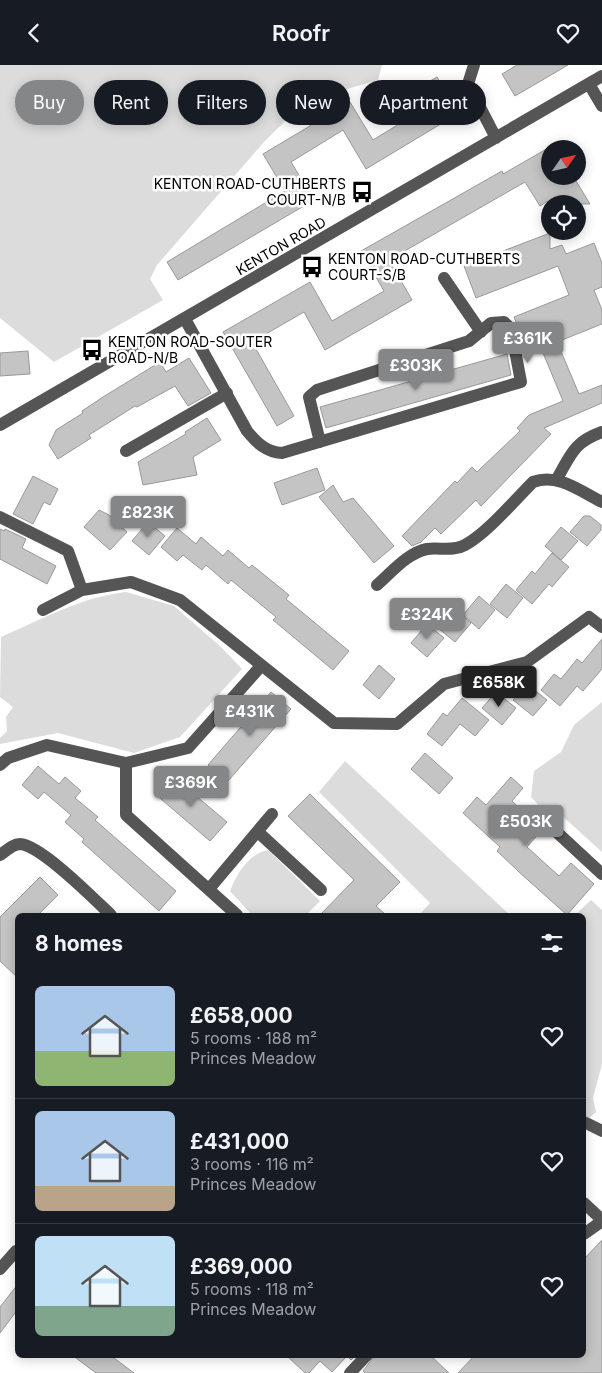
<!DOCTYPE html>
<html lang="en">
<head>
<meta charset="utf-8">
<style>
  :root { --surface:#171b24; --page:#242831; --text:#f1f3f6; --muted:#9ea1a6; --line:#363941; --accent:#858687 }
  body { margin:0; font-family:Inter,sans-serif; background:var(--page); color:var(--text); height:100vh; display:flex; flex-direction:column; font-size:19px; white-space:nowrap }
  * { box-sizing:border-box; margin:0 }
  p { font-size:16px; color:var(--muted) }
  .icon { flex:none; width:28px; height:28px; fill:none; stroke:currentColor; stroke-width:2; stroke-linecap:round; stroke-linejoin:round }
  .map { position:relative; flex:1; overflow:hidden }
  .sheet { position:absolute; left:15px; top:848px; width:571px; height:445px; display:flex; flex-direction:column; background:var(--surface); border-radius:8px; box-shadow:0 2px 12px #0003 }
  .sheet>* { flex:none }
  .guide { position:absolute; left:15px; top:15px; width:572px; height:45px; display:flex; gap:10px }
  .needle { width:32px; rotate:56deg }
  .fabs { position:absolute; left:541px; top:75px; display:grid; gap:10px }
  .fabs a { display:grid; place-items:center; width:45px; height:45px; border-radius:50%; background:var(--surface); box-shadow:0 2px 12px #0003; font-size:25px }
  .price { position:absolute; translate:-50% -42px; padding:0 11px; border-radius:5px; background:var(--accent); color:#fff; font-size:16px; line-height:32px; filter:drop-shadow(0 1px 2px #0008) }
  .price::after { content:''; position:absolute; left:50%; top:30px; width:15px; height:11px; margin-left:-8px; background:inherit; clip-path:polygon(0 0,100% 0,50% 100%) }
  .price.active { background:#222; color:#fff }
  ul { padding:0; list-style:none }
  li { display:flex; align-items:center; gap:15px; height:125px; padding:0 20px }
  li+li { border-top:1px solid var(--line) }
  li span { display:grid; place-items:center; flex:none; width:140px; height:100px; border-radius:8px; color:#555 }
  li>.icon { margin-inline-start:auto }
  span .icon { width:60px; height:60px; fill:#fffc; stroke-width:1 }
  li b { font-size:21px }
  h2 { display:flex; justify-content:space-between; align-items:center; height:60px; padding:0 20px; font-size:21px }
  .chip { padding:0 18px; border-radius:22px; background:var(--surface); box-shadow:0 2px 12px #0003; font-size:18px; line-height:45px }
  .chip.active { background:var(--accent); color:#fff }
  header { display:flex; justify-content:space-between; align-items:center; height:65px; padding:0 20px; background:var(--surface); font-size:22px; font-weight:600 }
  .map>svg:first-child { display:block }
  .green { fill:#dcdcdc }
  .building { fill:#c4c4c4; stroke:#999 }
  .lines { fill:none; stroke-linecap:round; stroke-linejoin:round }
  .minor { stroke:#555; stroke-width:12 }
  .labels { text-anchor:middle; stroke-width:5; stroke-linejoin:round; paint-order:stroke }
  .poi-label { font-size:14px; fill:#000; stroke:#fff; text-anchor:start }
  .street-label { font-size:14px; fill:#000; stroke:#fff }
</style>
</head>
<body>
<header><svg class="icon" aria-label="back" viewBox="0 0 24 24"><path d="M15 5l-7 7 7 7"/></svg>Roofr<svg class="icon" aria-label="heart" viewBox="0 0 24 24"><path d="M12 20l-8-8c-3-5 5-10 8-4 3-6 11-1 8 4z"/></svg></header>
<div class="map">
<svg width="602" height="1308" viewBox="0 0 602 1308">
  <rect width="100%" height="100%" fill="#fff"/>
  <path class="green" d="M0,0H382L378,15L337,27L292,49L264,77L157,200L150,214L163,235L54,297L0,253Z
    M126,527L174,541L221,582L242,604L180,672L134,688L58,668L0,679V673L7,666L6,652L13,642L0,632L1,572C43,554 81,532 126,527Z
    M602,637V787L559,748L542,744L531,732L534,706L561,687L574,660Z
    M345,696L510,850H419L430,838L319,727Z
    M268,785L320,836L306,850H252L230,826C237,809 248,789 268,785Z
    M591,835L602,845V999L593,1033L596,1047L589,1053L584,1050V850H575Z"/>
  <path class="building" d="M517,0H568L515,31L502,9Z
    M437,12L459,48L366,104L343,65L291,97L314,135L178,215L167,197L285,126L263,89L350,37L373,75L430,40L420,22Z
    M550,82V111H573L590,139H549L548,136L540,141L525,117L389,195L412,235L325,285L304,247L252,277L294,351L277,361L223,267L310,217L332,256L384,226L361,186L502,106L503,109Z
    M550,168V184L562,180L566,189L594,178L602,198V222L594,225L602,245V259L557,277L579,329L602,320V338L544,363L551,369L481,441L476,435L441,469L435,463L421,477L412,481L402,471L455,416L457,418L472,402L477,407L520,366L517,363L529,350L563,336L541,283L529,288L514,252L569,230L558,201L476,233L464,201Z
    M28,286L30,309L0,311V288Z
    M507,289L511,310L326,363L320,342Z
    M189,293L211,328L188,341L175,321L137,342L135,341L89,370L91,373L58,394L49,380L56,365L83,348L82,346L103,332L160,297L166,307Z
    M207,353L221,375L193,392L197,410L143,420L138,397L186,369L185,367Z
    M317,403L325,425L282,440L274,418Z
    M33,411L58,424L50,440L44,437L33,459L13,449Z
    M333,420L343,437L353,433L394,481L374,498L319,432Z
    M99,445L109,450L127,467L110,485L84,462Z
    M584,451H590L601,460V465L587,481L570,467Z
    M148,457L165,471L149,490L132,476Z
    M561,462L578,476L561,495L545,481Z
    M177,463L196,479L201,472L223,491L228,485L249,503L252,500L289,530L286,534L349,586L333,605L273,555L276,552L231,515L228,519L206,500L202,505L183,490L177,496L161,482Z
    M0,464L4,466L5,464L26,474L22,483L56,501L47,519L0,494Z
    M552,488L569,502L552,522L549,519L532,539L516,525L532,506L535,509Z
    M506,519L523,533L507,553L490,539Z
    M479,531L495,545L479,564L463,550Z
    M454,544L471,558L455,577L438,563Z
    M427,559L444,573L427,592L411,578Z
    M602,574V604L583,626L577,621L560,641L541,625L554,609L561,614L577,594L582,598Z
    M379,600L395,614L379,634L363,620Z
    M527,619L547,635L533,651L513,635Z
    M271,627L291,644L228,716L208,700Z
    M496,627L516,643L502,660L482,643Z
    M462,633L489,655L475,671L460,659L442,681L427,669L443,648L447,651Z
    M425,688L453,713L439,729L411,704Z
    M38,701L59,719L65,712L81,726L75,733L98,752L95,755L176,826L159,846L82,777L84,774L65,757L71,750L44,727L38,734L22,720Z
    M171,710L227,757L210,776L155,729Z
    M511,712L523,723L512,736L542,765L527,782L559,811L571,798L594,819L567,850L519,807L497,786L500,782L463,748L477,732L486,740Z
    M310,729L400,817L376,841L386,850H320L354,815L288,751Z
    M40,812L58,830L38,850H18V913L0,896V852Z
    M602,1175V1308H458L475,1290H584V1194Z
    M18,1219V1244L0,1268V1242Z
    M72,1290H110L134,1308H96Z
    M286,1290H356L351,1295L347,1291L332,1307L320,1296L309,1308H305Z
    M375,1290H430L449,1308H365L363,1306Z"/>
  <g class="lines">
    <path class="minor" d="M474,0L468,19L496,73
      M589,19L602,41
      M444,213L481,267
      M185,254L247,366C257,378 266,387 282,388L521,317L511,264L504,257L491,258L469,276L317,325L309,332L320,377
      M0,360L602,11
      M126,386L227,328
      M557,414C571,389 574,377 602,367
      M0,452L68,486L82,525
      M377,520C391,508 407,488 427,484C439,482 453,487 465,480C487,468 514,436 533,417C558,408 580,426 602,437
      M43,545L82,525L131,517L180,535L334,658L397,659L444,619L527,597L589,552L602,562
      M126,698V750L237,850
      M0,700L8,693L47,680L126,698L188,683L261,601
      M535,747L602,809
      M258,767L321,825
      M0,790C6,786 13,779 20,779C41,780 94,834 111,850
      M209,824L272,749
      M584,1057L602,1066
      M584,1138L602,1155
      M584,1169L602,1156
      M0,1204L16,1186
      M350,1308L367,1290"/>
  </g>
  <defs>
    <g id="bus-bare" transform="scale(1.725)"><path d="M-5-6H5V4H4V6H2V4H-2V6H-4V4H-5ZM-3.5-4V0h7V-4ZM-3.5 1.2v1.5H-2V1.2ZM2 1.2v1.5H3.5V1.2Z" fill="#000" stroke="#fff" stroke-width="2.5" paint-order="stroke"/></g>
  </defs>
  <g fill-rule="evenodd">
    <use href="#bus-bare" x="362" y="127"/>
    <use href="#bus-bare" x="312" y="202"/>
    <use href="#bus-bare" x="92" y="285"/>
  </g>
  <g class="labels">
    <g class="poi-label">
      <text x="346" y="124" text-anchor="end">KENTON ROAD-CUTHBERTS<tspan x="346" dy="16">COURT-N/B</tspan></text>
      <text x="328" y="199">KENTON ROAD-CUTHBERTS<tspan x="328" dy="16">COURT-S/B</tspan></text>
      <text x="108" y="282">KENTON ROAD-SOUTER<tspan x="108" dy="16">ROAD-N/B</tspan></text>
    </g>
    <g class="street-label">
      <text transform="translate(281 181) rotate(-30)" y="5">KENTON ROAD</text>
    </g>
  </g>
</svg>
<div class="fabs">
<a><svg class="needle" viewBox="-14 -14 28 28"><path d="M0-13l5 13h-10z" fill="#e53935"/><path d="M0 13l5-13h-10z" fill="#9ea1a6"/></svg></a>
<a><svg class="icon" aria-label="locate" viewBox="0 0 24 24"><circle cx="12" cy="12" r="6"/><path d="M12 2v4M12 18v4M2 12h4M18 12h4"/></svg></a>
</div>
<b class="price" style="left:528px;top:299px">£361K</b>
<b class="price" style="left:416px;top:326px">£303K</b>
<b class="price" style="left:148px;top:473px">£823K</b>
<b class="price" style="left:427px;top:575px">£324K</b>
<b class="price active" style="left:499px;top:643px">£658K</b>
<b class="price" style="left:250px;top:672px">£431K</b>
<b class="price" style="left:191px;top:743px">£369K</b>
<b class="price" style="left:526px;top:782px">£503K</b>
<div class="guide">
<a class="chip active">Buy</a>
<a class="chip">Rent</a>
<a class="chip">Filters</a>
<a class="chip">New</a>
<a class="chip">Apartment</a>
</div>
<section class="sheet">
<h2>8 homes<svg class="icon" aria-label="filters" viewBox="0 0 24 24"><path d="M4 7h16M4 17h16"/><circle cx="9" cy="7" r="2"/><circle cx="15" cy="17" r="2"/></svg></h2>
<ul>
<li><span style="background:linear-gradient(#a9c7e8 65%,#8fb573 0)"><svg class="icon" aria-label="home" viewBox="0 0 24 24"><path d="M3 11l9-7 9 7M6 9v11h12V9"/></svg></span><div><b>£658,000</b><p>5 rooms · 188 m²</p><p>Princes Meadow</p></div><svg class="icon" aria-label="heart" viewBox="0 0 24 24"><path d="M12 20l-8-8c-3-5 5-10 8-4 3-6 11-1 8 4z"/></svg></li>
<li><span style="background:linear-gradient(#a9c7e8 75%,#b9a48a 0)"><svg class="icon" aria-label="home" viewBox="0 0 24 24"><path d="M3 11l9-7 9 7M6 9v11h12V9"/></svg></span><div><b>£431,000</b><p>3 rooms · 116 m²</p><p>Princes Meadow</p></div><svg class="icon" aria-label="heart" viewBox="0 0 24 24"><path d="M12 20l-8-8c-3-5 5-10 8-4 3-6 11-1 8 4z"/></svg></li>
<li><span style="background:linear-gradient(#bfe0f5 70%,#7fa58c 0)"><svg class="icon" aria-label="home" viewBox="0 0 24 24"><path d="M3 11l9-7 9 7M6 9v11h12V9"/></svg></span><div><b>£369,000</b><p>5 rooms · 118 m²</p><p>Princes Meadow</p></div><svg class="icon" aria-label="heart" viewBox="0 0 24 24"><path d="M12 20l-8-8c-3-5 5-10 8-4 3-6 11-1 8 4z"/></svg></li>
</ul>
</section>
</div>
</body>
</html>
